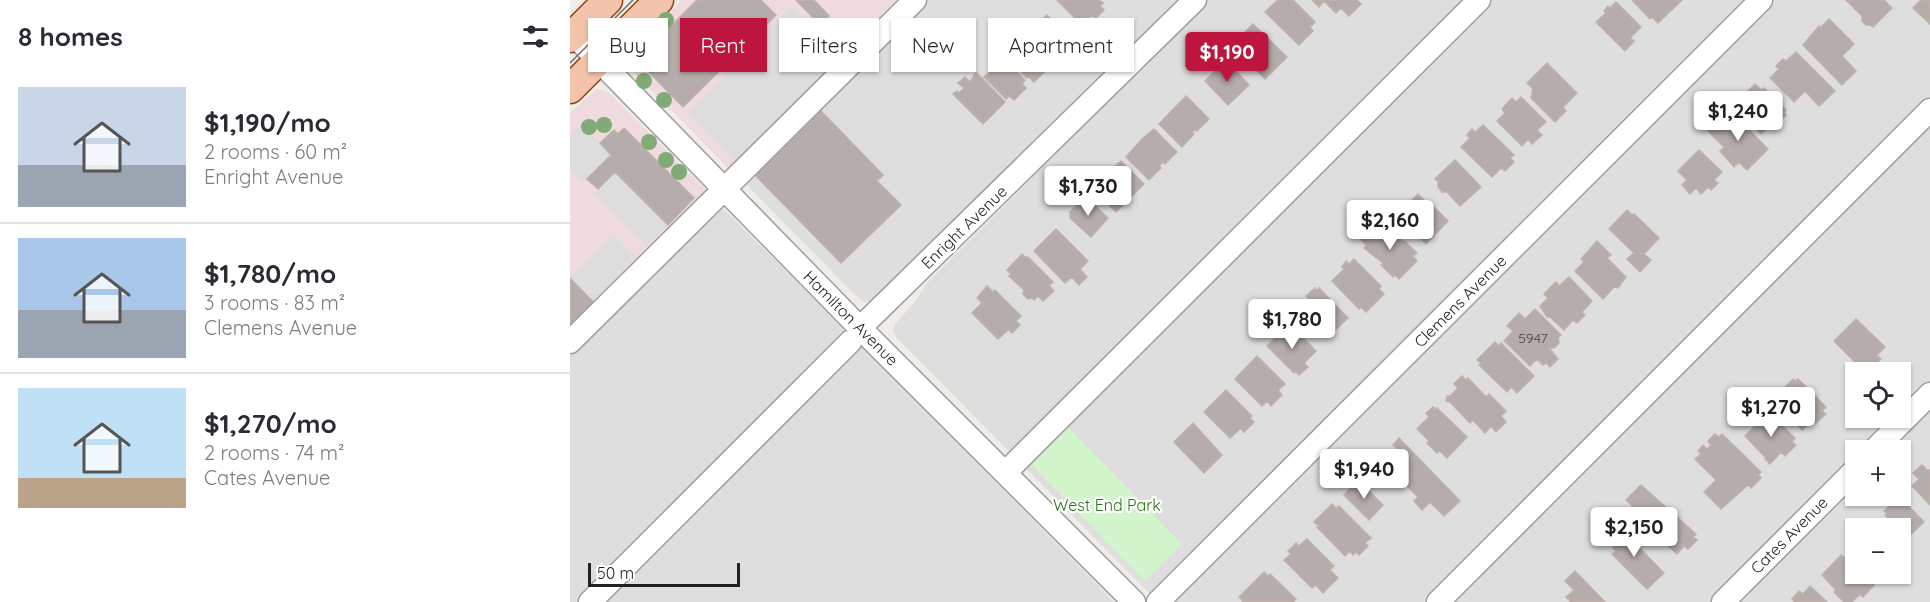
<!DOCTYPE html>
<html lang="en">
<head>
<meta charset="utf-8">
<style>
  :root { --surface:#fff; --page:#f2f2f3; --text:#2b2b33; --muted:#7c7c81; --line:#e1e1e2; --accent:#bd153d }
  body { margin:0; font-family:Quicksand,sans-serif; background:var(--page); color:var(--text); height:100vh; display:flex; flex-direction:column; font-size:22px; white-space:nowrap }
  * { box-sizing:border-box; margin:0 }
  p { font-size:20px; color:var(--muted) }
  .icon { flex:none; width:33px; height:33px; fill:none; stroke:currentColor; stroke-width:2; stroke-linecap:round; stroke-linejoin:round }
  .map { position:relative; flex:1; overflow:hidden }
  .drawer { display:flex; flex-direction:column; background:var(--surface); width:570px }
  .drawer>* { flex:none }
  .top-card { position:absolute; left:18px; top:18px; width:570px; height:54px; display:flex; gap:12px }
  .controls { position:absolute; left:1275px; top:362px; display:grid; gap:12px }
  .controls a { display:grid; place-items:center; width:66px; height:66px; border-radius:0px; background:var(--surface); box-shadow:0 2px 4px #0004; font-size:30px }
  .scale { position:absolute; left:18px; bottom:15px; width:152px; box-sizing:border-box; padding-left:6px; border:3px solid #212121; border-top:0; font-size:16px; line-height:21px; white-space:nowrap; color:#212121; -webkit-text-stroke:4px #fff; paint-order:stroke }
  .price { position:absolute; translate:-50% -51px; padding:0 14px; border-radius:6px; background:#fff; color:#222; font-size:20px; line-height:39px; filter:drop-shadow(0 2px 3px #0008) }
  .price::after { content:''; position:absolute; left:50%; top:36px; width:18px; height:14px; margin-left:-9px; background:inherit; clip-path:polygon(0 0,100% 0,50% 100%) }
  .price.current { background:var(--accent); color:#fff }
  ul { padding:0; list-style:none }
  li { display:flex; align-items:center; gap:18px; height:150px; padding:0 18px }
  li+li { border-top:2px solid var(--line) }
  li span { display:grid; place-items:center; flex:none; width:168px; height:120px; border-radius:0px; color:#555 }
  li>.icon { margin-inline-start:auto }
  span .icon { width:72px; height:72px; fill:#fffc; stroke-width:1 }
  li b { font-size:26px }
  h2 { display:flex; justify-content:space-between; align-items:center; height:72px; padding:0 18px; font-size:26px }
  .tag { padding:0 21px; border-radius:0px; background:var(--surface); box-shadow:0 2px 4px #0004; font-size:21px; line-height:54px }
  .tag.current { background:var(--accent); color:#fff }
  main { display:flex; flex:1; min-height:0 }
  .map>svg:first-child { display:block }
  .residential { fill:#dfdede; fill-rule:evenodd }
  .commercial { fill:#efdade }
  .park { fill:#d2f5cb }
  .parking { fill:#ddd }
  .building { fill:#b5adab; stroke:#c1b0ac; stroke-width:1.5 }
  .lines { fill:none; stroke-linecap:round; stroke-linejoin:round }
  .minor-casing { stroke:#9e9e9e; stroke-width:25 }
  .major-casing { stroke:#8e4610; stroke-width:31 }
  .minor { stroke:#fff; stroke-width:22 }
  .major { stroke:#f3c3ab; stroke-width:28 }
  .tram { stroke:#6f6f6f; stroke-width:1.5 }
  .tree { fill:#81ab76 }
  .labels { text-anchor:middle; stroke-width:4.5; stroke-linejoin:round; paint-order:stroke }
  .number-label { font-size:14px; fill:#464444 }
  .street-label { font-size:16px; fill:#212121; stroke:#fff }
  .park-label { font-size:16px; fill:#267618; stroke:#fff }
</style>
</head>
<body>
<main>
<section class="drawer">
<h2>8 homes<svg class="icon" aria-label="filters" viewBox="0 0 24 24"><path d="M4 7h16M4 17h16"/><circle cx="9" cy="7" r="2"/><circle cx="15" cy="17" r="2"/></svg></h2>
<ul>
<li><span style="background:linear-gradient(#c9d6e8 65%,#9aa5b1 0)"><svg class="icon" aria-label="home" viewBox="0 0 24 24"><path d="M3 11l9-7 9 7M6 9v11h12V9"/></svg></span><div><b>$1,190/mo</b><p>2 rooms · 60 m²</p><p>Enright Avenue</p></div></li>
<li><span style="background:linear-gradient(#a9c7e8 60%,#9aa5b1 0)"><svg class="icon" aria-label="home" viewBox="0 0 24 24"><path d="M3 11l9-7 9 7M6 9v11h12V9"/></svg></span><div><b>$1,780/mo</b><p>3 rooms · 83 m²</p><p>Clemens Avenue</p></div></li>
<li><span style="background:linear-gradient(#bfe0f5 75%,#b9a48a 0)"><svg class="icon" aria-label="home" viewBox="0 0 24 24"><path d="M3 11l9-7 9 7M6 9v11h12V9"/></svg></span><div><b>$1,270/mo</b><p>2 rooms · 74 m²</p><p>Cates Avenue</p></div></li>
</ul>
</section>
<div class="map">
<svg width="1360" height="602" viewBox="0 0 1360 602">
  <rect width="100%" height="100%" fill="#f0ece8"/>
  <path class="residential" d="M358,0H1360V602H588L327,338L323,331L325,324L345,302L357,283L455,185L438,168L337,274L301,301L294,302L288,298L173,181ZM1286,372H1330V417H1286ZM1286,450H1330V495H1286ZM1286,528H1330V573H1286Z
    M147,202L311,366L544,602H0V349Z"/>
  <path class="commercial" d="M112,0H337L162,172L56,64L59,54L64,48Z
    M27,89L38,92L141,195L0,335V113Z"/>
  <path class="park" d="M493,422L612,544L575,581L456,459Z"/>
  <path class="parking" d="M221,6L275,61L169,165L118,113L197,35V30Z
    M316,47L403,135L337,200L251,111Z
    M11,124L41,155L13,182L0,169V135Z
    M45,172L98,225L77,246L24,193Z
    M43,235L66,257L53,270L50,281L26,305L0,278Z"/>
  <path class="building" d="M127,0H191L206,15L113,107L67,60Z
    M226,0H244L259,16L250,25Z
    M487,0H529L533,3L530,6L534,10L525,19L522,15L512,25Z
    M708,0H723L745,22L740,27L743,31L729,45L695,12Z
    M742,0H787L791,4L779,16L771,8L766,13L754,1L749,7Z
    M1062,0H1112L1088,23L1082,17L1080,19Z
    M1276,0H1314L1322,8L1303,27L1300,25H1296L1292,21V16Z
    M1351,0H1360V24L1343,8Z
    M1046,2L1071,27L1060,38L1064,41L1055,51L1026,22L1036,13L1034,11L1038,6L1040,8Z
    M477,15L499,38L497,40L501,45L485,61L457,35Z
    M1259,19L1284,44L1272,56L1286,71L1272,85L1233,45L1249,26L1250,28Z
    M683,24L717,57L695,79L662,45Z
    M456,37L477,59L474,61L480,67L464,82L459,77L457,78L435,56L438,54L433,49L440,42L445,47Z
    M1226,52L1265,91L1249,106L1235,91L1224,102L1200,78L1209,69L1206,66L1213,59L1216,61Z
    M434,58L455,80L452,84L456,88L444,100L439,96L436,99L414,77Z
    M656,60L679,85L658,105L635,81Z
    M977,63L1007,93L993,107L996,111L985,122L961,98L963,89L957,83Z
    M406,72L435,102L413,124L383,94L387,91L389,93L394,88L388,83L395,77L400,82Z
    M1185,84L1192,90L1194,88L1216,110L1214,112L1216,115L1208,123L1206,120L1191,134L1170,113L1178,105L1171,98Z
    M616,96L639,119L627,131L626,129L622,133L624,134L612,147L589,124Z
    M951,97L976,122L967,130L972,135L962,144L958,139L952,146L927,121L935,113L932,109L942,98L946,102Z
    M251,111L313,175L307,181L331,205L271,263L185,175Z
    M1163,114L1198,149L1177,170L1169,162L1164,167L1150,151L1154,147L1138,131L1149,120L1153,124Z
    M913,125L944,155L940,158L944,162L935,171L931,168L922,177L891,147L900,138L897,135L902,129L905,132Z
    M54,128L124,198L98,225L45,172L28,189L17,179L41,155L30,143L44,130L48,134Z
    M584,129L607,152L595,164L593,162L589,166L591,168L579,180L556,157L572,139Z
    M1129,150L1152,172L1144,180L1148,183L1141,190L1138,187L1131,194L1126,188L1120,194L1112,185L1117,180L1108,171Z
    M885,160L911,187L890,206L877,192H872L868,187V181L865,179Z
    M551,161L574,184L562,196L560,194L556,198L558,200L546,212L523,189L539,171Z
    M848,194L857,203L859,202L878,221L856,244L837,224L839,222L829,213Z
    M515,196L538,218L521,237L500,218V212Z
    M1057,210L1062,215L1064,214L1089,238L1074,254L1081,260L1070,272L1057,259L1064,253L1039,229Z
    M817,224L833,242L834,241L847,253L843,256L847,261L829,279L825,275L823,277L811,265L813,263L794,248L796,245L789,238L799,228L806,236Z
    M486,229L518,261L510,269L517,277L509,285L502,277L495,283L464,251Z
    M1027,241L1041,255L1037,258L1056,277L1048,288L1044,287L1033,299L1005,271L1014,262L1011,259Z
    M452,254L455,257H458L483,282L479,285L484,291L473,301L468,296L464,300L462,298L458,299L453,294L454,290L439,276L441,274L437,270Z
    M784,259L811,286L809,289L814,294L796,312L791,307L789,309L762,281L774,269L772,267L776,261L779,264Z
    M999,277L1022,301L1012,312L1015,315L1007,323L1003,320L994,330L980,317H977L970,306L978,298L974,294L986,282L989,286Z
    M0,278L26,305L0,331Z
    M417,286L423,292L425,290L451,316L446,321L450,325L442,333L439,329L428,339L402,313L412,303L407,298Z
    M745,288L747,291L749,288L778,318L760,335L745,320L737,322L729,313L732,306L739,299L736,296Z
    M965,309L991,335L988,338L989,343L984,348H979L988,359L980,367L976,363L973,365L967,359L960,366L934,341L943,331L937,326L949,313L955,319Z
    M1286,319L1315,347L1307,355L1311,359L1302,367L1299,363L1292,369L1264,341Z
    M719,324L746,351L734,363L738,367L729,375L725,371L724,373L697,346Z
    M925,342L929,346L931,343L964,376L947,393L941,387L937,392L909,365L911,363L907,360Z
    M687,356L715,384L708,390L712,395L701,406L697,401L692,406L665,379Z
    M892,376L896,380L898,378L916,397L919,394L936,411L931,416L936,422L926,432L921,426L915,433L903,420L900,423L880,402L876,401L877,396H880L888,388L884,384Z
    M1223,379L1225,381L1228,379L1256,407L1252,411L1256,414L1246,423L1243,420L1232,430L1205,402L1213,394L1211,391Z
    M656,390L682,416L680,418L684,422L674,432L671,428L660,438L634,412Z
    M863,407L866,410L867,408L897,437L877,458L870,451L867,453L857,443L859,441L847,429L859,417L856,413Z
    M1198,412L1225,438L1222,442L1226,445L1215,456L1211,452L1200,464L1195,459L1196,458L1175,436Z
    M623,423L652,455L634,473L604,442Z
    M1145,434L1149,437L1152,434L1191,472L1188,475L1191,478L1181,488L1178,485L1151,509L1134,492L1146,480L1125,459L1131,454L1128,451L1133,445L1137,449L1141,445L1138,441Z
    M829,438L890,501L874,516L860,502L852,510L844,501L848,497L835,484L840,480L818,458L828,449L823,445Z
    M1352,465L1357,470H1360V505L1342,486L1349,479L1343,473Z
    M788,480L813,505L799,520L774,495Z
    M1071,485L1126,534L1123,537L1127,540L1118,549L1114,546L1107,554L1091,539L1084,535L1081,528L1089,520L1078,509L1072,515L1056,500Z
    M1327,499L1329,501L1332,499L1354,522L1337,538L1330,531V528H1327L1315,515L1317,514L1314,511Z
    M762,504L766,508L769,506L801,538L795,543L798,546L789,555L786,552L783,555L780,551L775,556L747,527L749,526L744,522Z
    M1047,525L1094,573L1077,589L1042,554L1046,551L1043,548L1046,545L1037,535Z
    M737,539L764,566L760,570L768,578L753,593L746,585L742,588L714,560L721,554L718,551L726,543L729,546Z
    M1271,555L1274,558L1275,556L1286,566V573H1292L1304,585L1293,597L1290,594L1282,602H1274L1264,592L1266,590L1252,575Z
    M1005,571L1035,602H1001L996,597L1004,590L995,581Z
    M694,572L698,576L700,574L726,599L723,602H672L673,601L669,597Z
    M1240,586L1257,602H1225L1222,599L1229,591L1233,594Z"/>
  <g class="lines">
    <g class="minor-casing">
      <path id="minor" d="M0,31L290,328L564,602
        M290,328L625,0
        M0,342L345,0
        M1304,450L1360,394
        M435,473L909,0
        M20,602L280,342
        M588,602L1191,0
        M868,602L1360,110
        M1153,602L1286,469"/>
    </g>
    <g class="major-casing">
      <path id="major" d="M0,38L38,0
        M0,89L89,0"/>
    </g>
    <use href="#minor" class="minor"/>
    <use href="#major" class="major"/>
    <path class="tram" d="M0,63L63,0"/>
  </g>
  <g class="tree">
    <circle cx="96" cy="20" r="8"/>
    <circle cx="74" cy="43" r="8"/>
    <circle cx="74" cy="81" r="8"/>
    <circle cx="94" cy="100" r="8"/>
    <circle cx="34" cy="125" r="8"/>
    <circle cx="19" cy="127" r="8"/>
    <circle cx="79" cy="142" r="8"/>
    <circle cx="96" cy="160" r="8"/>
    <circle cx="109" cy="172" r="8"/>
  </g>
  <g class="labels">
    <g class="number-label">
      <text x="963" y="343">5947</text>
    </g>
    <g class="street-label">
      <text transform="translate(394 227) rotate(-44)" y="6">Enright Avenue</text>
      <text transform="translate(890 301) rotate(-45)" y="6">Clemens Avenue</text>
      <text transform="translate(281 318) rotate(45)" y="6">Hamilton Avenue</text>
      <text transform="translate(1219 535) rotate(-45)" y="6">Cates Avenue</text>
    </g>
    <g class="park-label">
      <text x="537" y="511">West End Park</text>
    </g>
  </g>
</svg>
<div class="controls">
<a><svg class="icon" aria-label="locate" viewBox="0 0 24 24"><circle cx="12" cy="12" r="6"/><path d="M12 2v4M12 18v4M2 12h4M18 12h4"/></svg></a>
<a>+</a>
<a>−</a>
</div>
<div class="scale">50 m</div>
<b class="price current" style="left:657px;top:83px">$1,190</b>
<b class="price" style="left:1168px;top:142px">$1,240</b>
<b class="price" style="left:518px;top:217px">$1,730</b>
<b class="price" style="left:820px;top:251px">$2,160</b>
<b class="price" style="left:722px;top:350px">$1,780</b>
<b class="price" style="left:1201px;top:438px">$1,270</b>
<b class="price" style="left:794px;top:500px">$1,940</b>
<b class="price" style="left:1064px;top:558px">$2,150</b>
<div class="top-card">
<a class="tag">Buy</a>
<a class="tag current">Rent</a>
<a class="tag">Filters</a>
<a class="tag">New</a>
<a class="tag">Apartment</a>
</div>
</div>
</main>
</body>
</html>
